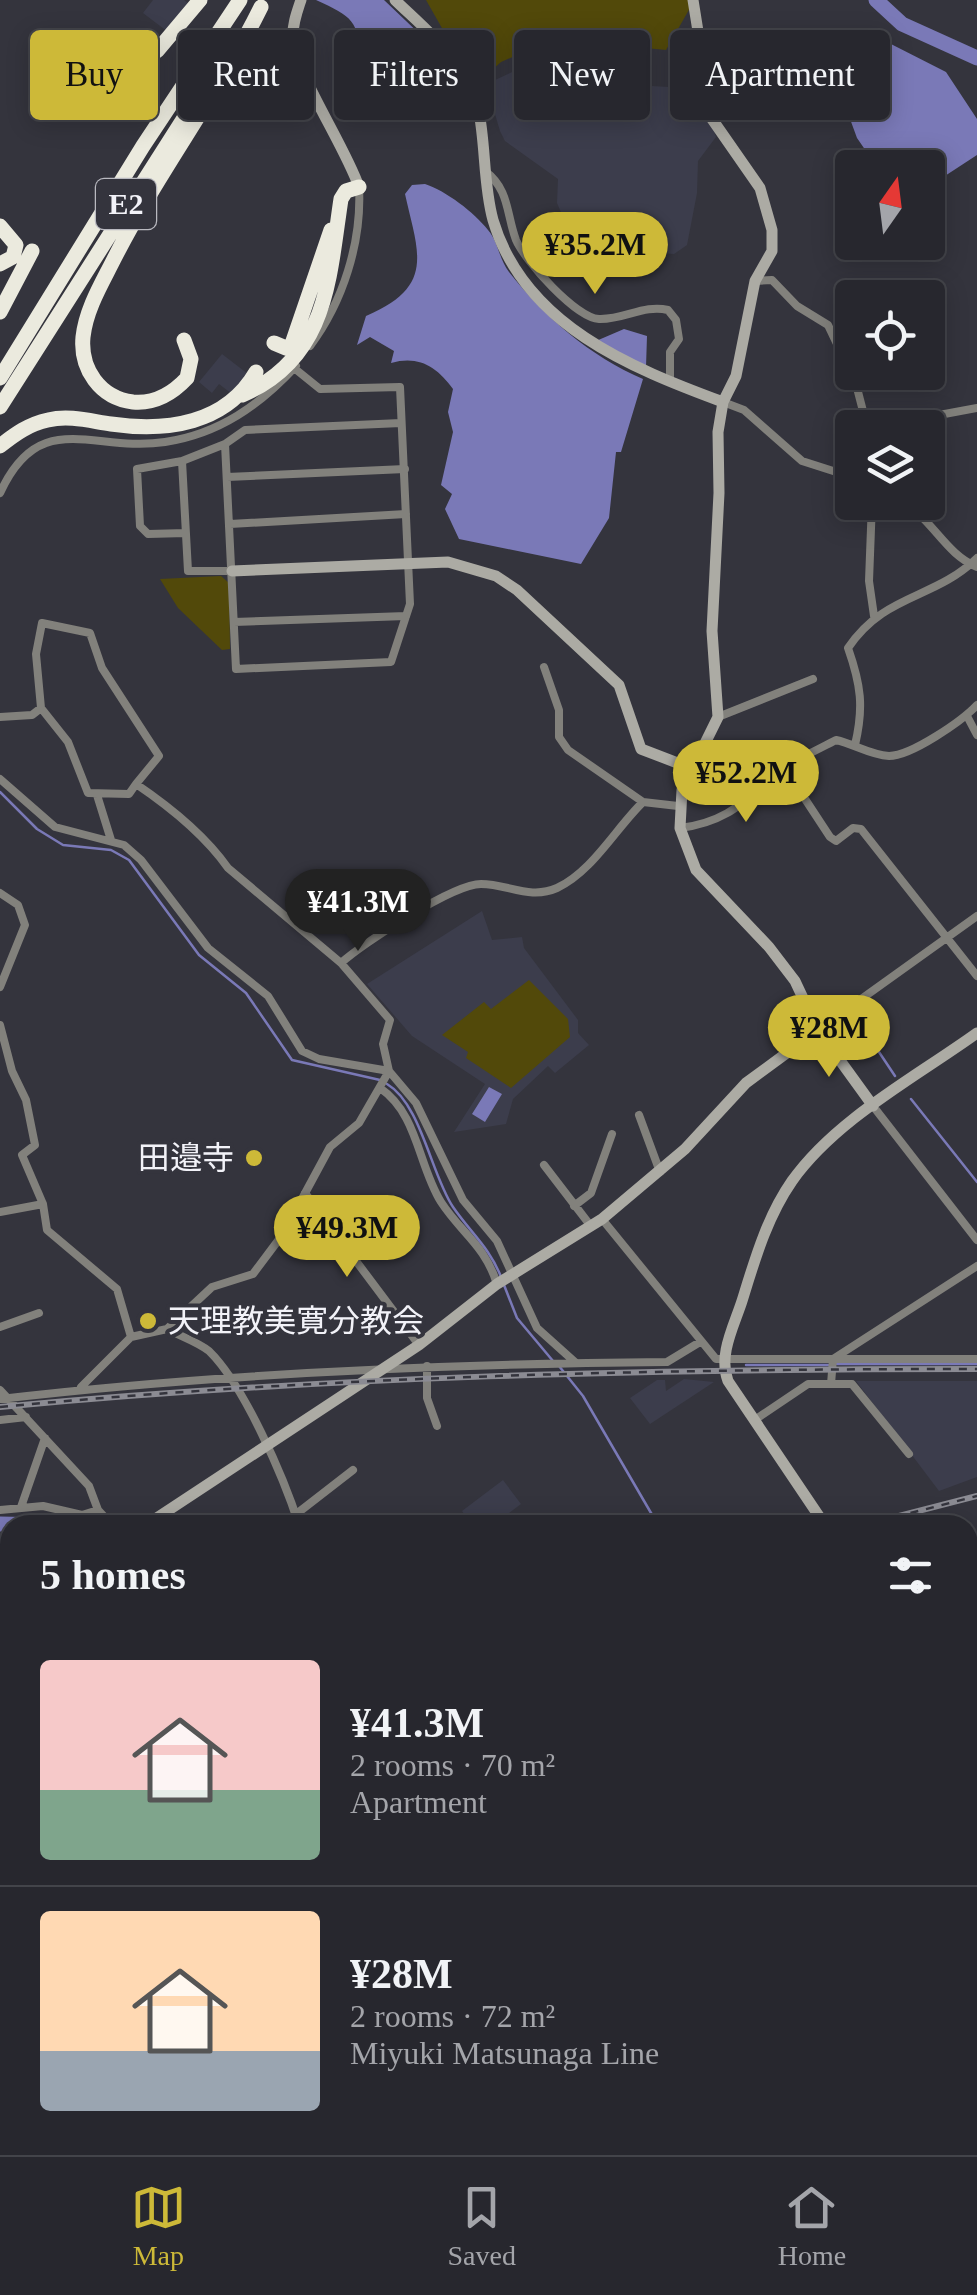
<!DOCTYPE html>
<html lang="en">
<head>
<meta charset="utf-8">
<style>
  :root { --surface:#27272e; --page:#2f2f36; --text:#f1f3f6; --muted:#a4a5aa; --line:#43444a; --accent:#cdb938 }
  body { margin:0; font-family:"Times New Roman","Noto Sans JP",serif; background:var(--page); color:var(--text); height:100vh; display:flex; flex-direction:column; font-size:38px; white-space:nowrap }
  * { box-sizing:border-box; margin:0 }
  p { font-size:32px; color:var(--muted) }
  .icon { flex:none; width:55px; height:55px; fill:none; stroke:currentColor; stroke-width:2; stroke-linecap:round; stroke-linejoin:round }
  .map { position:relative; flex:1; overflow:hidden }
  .side { position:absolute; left:0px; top:1515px; width:978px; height:640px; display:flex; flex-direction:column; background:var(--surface); border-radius:30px 30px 0 0; box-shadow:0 5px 25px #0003,0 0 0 2px var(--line) }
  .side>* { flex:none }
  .top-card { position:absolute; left:30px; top:30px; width:918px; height:90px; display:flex; gap:20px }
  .needle { width:65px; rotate:14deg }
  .fabs { position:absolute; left:835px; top:150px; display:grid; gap:20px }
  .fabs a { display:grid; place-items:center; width:110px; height:110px; border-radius:10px; background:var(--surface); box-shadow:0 5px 25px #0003,0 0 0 2px var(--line); font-size:50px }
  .price { position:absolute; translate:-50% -85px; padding:0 22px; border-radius:35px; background:var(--accent); color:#111; font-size:32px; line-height:65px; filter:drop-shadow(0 2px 5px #0008) }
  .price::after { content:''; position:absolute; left:50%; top:60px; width:30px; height:22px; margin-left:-15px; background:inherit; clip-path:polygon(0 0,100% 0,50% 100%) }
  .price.current { background:#222; color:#fff }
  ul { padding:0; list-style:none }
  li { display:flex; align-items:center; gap:30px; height:250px; padding:0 40px }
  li+li { border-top:2px solid var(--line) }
  li span { display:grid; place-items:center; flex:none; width:280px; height:200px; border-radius:10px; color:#555 }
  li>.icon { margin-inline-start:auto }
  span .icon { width:120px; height:120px; fill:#fffc; stroke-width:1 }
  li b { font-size:42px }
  h2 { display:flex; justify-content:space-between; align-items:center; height:120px; padding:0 40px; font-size:42px }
  .chip { padding:0 35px; border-radius:10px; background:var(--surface); box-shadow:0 5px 25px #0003,0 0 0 2px var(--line); font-size:35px; line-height:90px }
  .chip.current { background:var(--accent); color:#111 }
  .tab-bar { display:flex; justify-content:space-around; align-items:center; height:140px; border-top:2px solid var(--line); background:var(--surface); font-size:28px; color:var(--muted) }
  .tab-bar a { display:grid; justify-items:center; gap:5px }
  .tab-bar .current { color:var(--accent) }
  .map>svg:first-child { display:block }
  .built { fill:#3c3d4c }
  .green { fill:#52490a }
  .water { fill:#7a79b7 }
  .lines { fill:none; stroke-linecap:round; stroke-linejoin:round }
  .stream { stroke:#7a79b7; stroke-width:2.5 }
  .river { stroke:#7a79b7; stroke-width:15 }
  .street { stroke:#82817c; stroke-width:8 }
  .secondary { stroke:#acaba4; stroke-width:11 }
  .highway { stroke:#ebeade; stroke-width:15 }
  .rail-casing { stroke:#8b8b93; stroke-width:6 }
  .rail { stroke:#34343d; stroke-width:2.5; stroke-dasharray:8; stroke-linecap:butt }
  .poi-dot { fill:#cdb938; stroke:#34343d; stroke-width:4 }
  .labels { text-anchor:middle; stroke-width:8; stroke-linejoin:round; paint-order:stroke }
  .shield { fill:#34343d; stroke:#b9b9c0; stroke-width:2.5 }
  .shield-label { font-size:30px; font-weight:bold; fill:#f2f2f8 }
  .poi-label { font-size:32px; fill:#f2f2f8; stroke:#34343d; text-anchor:end }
</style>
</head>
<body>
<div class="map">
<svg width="977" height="2155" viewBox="0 0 977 2155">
  <rect width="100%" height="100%" fill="#34343d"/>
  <path class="built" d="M153,0H184L189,4L168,32L143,13Z
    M558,50L620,57L617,84L686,88L704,100L716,137L698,161L697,193L687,245L674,254L617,250L591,242L563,217L557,203L558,179L505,141L500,131L489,94L491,82Z
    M222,354L248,374L232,394L219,384L212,393L199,382Z
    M482,911L492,940L522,937L524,948L578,1020V1033L589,1045L555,1073L548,1066L513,1099L506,1124L454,1132L485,1084L412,1036L367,984Z
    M684,1379L714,1382L650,1424L630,1398L657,1380H665L666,1391Z
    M856,1381H977V1477L939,1491Z
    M503,1480L521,1504L493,1525H473L462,1511Z
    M142,2145H203L208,2152L147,2155Z"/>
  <path class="green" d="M426,0H689L690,8L666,50L553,39L501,62L481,80L455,51Z
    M221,576L229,583L230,649L222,650L178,608L160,579Z
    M529,980L568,1019L570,1037L511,1088L466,1058L468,1052L442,1035L484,1002L491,1009Z"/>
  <path class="water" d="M316,0H384L427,41L448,74L365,96L358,87L370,69L361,60C358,20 353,17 316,0Z
    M887,42L946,72L977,119V155L928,187V168L877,167L857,138L842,97L833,92L831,59Z
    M425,184C446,191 474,212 488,230C498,241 499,259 509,272C544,317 590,356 643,379L621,452H616L609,518L581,564L459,539L445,509L452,494L441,485L453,432L448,412L453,389C437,367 419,355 391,363L394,351L370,337L357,345L366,316C436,286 418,253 405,194L412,185Z
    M624,329L647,336L646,367L596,341Z
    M489,1087L502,1094L485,1122L472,1114Z"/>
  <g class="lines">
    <path class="stream" d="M0,792L37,829L63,845L111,850L129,860L199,955L246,993L292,1060L380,1080
      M839,1025L855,1016L895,1076
      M387,1084C421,1104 431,1174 453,1207C470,1232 490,1248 501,1277
      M911,1099L977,1182
      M504,1285L517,1318L553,1361
      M837,1364H977
      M746,1365H829
      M559,1366L583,1396L658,1525
      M968,1994L977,1988
      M724,2155L739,2145"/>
    <path class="river" d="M876,0L902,24L977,58
      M0,1524L46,1525
      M968,1746L977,1742
      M0,2116L10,2114
      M320,2155L327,2145"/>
    <path class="street" d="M485,171C510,190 506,214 516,240C525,261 576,318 599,319C624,320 644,304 668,310L676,320L679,339L670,352V382
      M755,281L772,280L797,306L828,325L856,384L864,415L923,418
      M310,346C343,302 362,242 359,187
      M294,368L320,389L400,387L410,604L391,662L236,669L225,444L245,430L401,423
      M723,402L744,410L802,461L852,477
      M923,428V418L977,408
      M225,444L182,461L188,571H232
      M182,461L137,469L140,526L148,534L186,533
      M227,477L405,469
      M0,493C40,406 93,453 165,442C219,434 260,405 296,366
      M872,502L869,581L874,616
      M902,502C933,519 945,554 977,567
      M230,524L406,514
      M234,622L406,616
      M544,667L559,710V737L568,750L643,802
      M41,708L36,654L42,623L90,633L102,668L159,756L136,784
      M967,716L977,735
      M0,717L32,715L41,708L68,742L88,793L129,794L136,784C170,807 204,834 228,868L341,963L390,1020L383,1044L389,1071L416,1103L463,1200L497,1241L537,1328L576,1363
      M718,717L813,679
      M855,745C864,707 861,685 848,648C885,593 934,600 977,558
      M784,767L830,837L836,841L853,828L861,829L977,976
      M0,779L55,827L124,845L141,860L208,948L268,996L302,1051L319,1059L389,1071
      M97,795L111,840
      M680,828C729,822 746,799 781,771C796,759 819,749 836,740C854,744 870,755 889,756C911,756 962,721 977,705
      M0,893L18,905L25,925L0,987
      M341,963C363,943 453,884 481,884C508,884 530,900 557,888C592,872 616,828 643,802L678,806
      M0,1025L12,1071L26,1100L35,1145L22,1155L43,1204L47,1230L117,1289L131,1337L167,1329L212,1287L253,1274L283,1234L330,1147L359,1123L389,1071
      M818,1030L977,916
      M380,1088C418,1114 418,1165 441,1202C461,1233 485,1245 497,1284
      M873,1106L977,1240
      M639,1115L660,1172
      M544,1165L590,1225
      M305,1193L419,1345
      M574,1206L591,1193L612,1134
      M0,1212L43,1204
      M602,1219L716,1359H977
      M0,1327L39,1313
      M167,1329C180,1336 198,1342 209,1351C244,1385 284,1478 299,1525
      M427,1366V1398L437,1426
      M831,1384L833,1359L977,1266
      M81,1387L131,1337
      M0,1390L89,1486L98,1510L112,1525
      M0,1399C221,1373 444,1364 667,1362L700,1342
      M756,1419L808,1384H852L909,1454
      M0,1420L26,1417
      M21,1507L45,1438
      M0,1510L43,1506L82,1515L98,1510
      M295,1515L353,1470
      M968,1599L977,1593
      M968,1612L977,1625
      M968,1633L977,1632
      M968,1781L977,1777
      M0,1808L4,1805
      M0,1832L10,1842
      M968,1834L977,1828
      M968,1989L977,1983
      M0,2130L10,2127
      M208,2145L211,2155
      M421,2145L427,2155
      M786,2145L792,2155
      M288,2155L295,2145
      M347,2155L356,2145
      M471,2155L486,2145
      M712,2155L728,2145"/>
    <path class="secondary" d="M301,0C297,12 292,25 293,38C294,71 345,146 359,187
      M395,0C426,30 468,63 478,107C486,144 483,184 493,220C524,325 631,368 723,402
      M693,0L712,119L760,188L772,230V251L755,281L736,376L723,402L718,432L719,493L712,631L718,717L682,790L680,828L696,870L769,947L795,981L818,1030L873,1106
      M232,571L448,562L496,576L517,590L619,685L641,749L693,769
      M146,1525L419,1345L497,1284L602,1219L685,1149L746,1083L818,1030
      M825,1525L728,1381C718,1355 734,1326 742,1301C755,1259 767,1217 792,1181C836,1119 916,1077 977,1033
      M0,1633L10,1626
      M968,1693L977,1708"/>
    <path class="highway" d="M157,51L200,0
      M0,226L16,245L13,257L0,264
      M0,312L32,251
      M184,340L191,359L187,378C173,393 155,404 133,402C100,398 80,369 83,337C86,309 102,283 114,259C158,172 218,94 261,7
      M274,343L286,348L292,344L331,230
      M0,378L143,146L240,0
      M242,395C328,358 329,278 341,199L346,191L359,187
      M0,407L207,82
      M0,446C15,434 29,424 48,420C69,415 90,421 111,424C167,432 226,424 256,372
      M968,1656L977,1652
      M968,1669L977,1665
      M0,2089L10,2086"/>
    <g class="rail-casing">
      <path id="rail" d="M0,1407C326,1376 650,1369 977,1369
        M864,1525L977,1496
        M0,1927L10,1923"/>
    </g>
    <use href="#rail" class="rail"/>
  </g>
  <g class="poi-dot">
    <circle cx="254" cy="1158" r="10"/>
    <circle cx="148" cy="1321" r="10"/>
  </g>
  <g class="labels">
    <rect class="shield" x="96" y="179" width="60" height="50" rx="8"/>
    <g class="shield-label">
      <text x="126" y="214">E2</text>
    </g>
    <g class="poi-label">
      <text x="234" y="1169">田邉寺</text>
      <text x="168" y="1332" text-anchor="start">天理教美寛分教会</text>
    </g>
  </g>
</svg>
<div class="fabs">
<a><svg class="needle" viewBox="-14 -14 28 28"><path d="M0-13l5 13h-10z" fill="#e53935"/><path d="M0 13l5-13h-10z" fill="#a4a5aa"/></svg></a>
<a><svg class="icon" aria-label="locate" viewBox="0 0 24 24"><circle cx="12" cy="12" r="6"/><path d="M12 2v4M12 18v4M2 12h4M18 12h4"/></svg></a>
<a><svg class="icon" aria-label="layers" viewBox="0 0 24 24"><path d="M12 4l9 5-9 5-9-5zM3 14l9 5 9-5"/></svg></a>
</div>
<b class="price" style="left:595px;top:297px">¥35.2M</b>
<b class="price" style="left:746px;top:825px">¥52.2M</b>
<b class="price current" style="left:358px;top:954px">¥41.3M</b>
<b class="price" style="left:829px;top:1080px">¥28M</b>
<b class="price" style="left:347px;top:1280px">¥49.3M</b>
<div class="top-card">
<a class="chip current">Buy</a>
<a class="chip">Rent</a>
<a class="chip">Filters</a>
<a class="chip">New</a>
<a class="chip">Apartment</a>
</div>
<section class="side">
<h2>5 homes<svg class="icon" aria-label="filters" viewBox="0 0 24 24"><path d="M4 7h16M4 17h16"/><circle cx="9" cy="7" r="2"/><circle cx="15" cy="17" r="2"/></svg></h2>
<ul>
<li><span style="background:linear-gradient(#f6c9c9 65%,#7fa58c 0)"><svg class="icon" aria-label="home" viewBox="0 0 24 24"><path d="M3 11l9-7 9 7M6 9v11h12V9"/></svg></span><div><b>¥41.3M</b><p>2 rooms · 70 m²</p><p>Apartment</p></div></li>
<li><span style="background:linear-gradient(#ffd9b3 70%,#9aa5b1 0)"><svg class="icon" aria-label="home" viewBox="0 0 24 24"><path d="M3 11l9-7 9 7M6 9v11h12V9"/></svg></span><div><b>¥28M</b><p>2 rooms · 72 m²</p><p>Miyuki Matsunaga Line</p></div></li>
</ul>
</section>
</div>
<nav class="tab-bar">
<a class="current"><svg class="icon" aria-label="map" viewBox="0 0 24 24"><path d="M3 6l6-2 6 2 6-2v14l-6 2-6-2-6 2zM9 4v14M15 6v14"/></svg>Map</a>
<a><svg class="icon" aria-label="saved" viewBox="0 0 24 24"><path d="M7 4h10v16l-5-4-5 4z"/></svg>Saved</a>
<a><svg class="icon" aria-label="home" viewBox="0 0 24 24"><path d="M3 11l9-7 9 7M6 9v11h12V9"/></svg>Home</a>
</nav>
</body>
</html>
